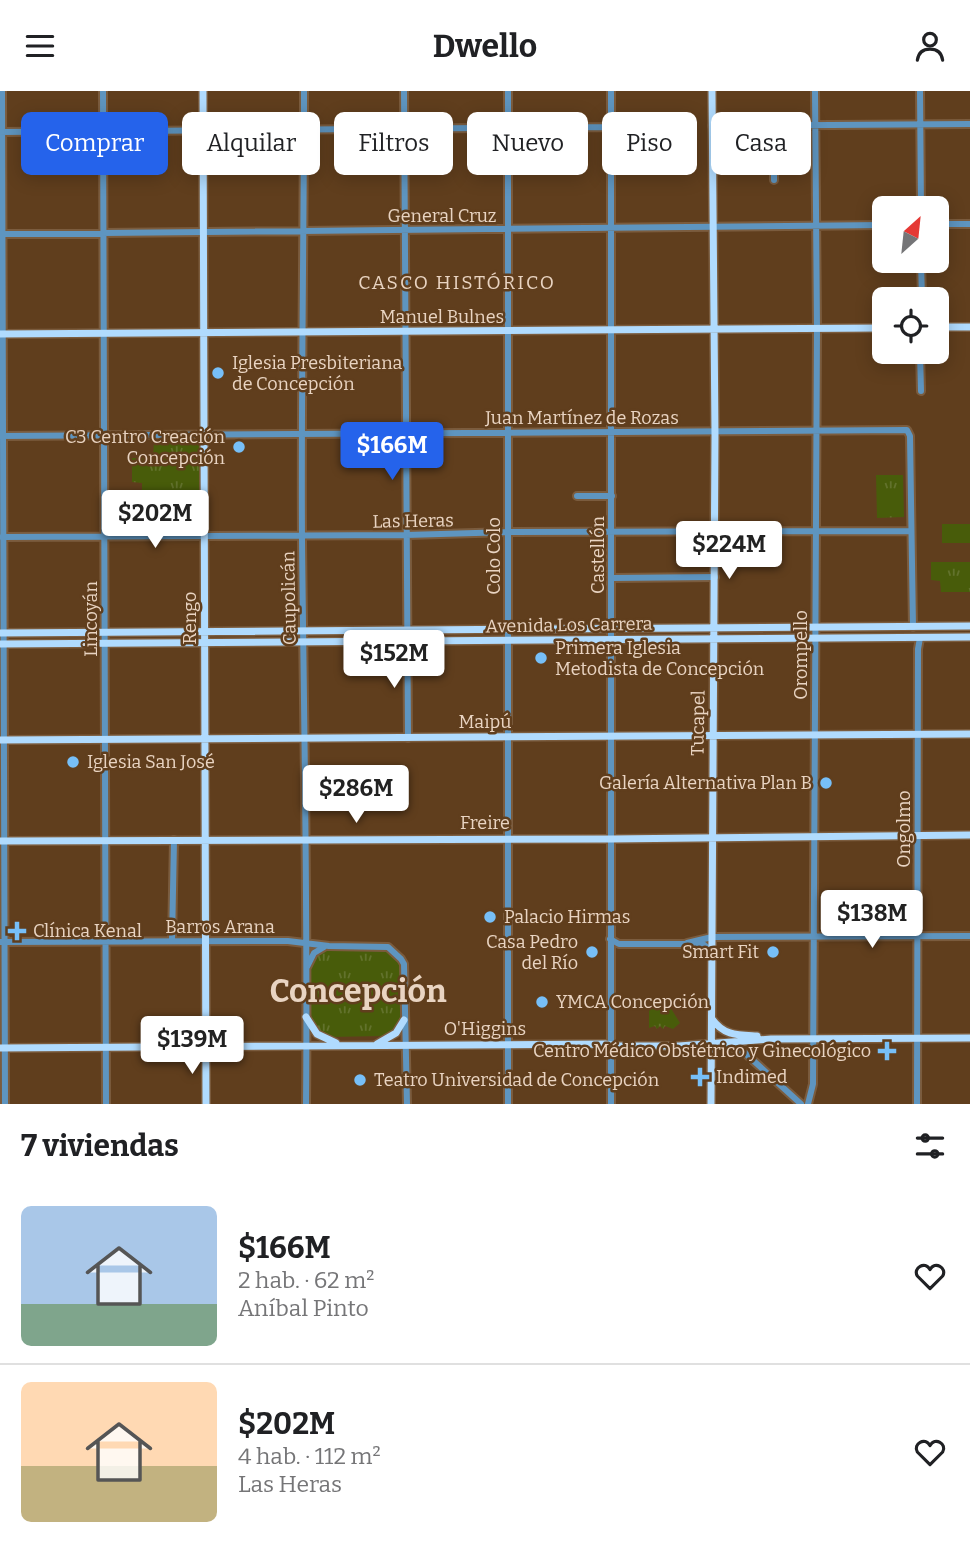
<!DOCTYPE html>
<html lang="es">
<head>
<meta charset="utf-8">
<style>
  :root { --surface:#fff; --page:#f6f6f6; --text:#202124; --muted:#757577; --line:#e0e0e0; --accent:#2563eb }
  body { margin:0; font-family:Bitter,serif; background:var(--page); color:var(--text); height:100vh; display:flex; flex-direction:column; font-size:26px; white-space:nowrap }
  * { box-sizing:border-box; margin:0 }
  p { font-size:23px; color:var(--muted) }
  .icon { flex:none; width:38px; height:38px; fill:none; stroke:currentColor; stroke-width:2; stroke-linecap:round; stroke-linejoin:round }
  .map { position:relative; height:1013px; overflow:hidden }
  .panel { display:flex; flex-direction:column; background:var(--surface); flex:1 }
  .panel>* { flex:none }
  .hud { position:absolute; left:21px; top:21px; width:929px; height:63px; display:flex; gap:14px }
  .needle { width:46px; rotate:27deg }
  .buttons { position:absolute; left:872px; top:105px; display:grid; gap:14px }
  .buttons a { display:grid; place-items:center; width:77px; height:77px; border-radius:10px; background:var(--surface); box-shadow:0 4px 18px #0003; font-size:35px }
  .price { position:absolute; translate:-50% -60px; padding:0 16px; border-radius:7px; background:#fff; color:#222; font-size:23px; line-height:46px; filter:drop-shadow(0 2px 4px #0008) }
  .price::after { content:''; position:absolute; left:50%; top:42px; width:21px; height:16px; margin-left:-10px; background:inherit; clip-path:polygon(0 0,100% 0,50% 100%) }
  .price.current { background:var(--accent); color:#fff }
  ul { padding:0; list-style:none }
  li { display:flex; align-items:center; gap:21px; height:175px; padding:0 21px }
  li+li { border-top:2px solid var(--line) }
  li span { display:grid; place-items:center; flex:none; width:196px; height:140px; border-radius:10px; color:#555 }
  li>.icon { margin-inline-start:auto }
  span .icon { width:84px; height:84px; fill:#fffc; stroke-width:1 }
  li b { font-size:30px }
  h2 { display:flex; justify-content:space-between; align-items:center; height:84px; padding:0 21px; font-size:30px }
  .chip { padding:0 24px; border-radius:10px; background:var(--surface); box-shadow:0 4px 18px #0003; font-size:24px; line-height:63px }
  .chip.current { background:var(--accent); color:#fff }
  header { display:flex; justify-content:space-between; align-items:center; height:91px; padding:0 21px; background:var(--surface); font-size:32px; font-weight:700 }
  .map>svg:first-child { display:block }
  .grass { fill:url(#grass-tufts) }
  .garden { fill:#485c0a }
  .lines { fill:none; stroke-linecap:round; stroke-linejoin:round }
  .minor-casing { stroke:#7b5c3e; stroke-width:10 }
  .major-casing { stroke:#7b5c3e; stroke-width:10 }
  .minor { stroke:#5e95c0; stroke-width:6 }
  .major { stroke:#b0dbfe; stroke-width:7 }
  .poi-dot { fill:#77bff7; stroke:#603e1d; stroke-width:2.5 }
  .labels { text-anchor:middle; stroke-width:5; stroke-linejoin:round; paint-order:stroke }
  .street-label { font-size:18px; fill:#e9d4c2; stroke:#603e1d }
  .poi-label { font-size:18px; fill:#e9d4c2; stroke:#603e1d; text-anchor:start }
  .neighbourhood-label { font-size:19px; letter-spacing:2px; fill:#e9d4c2; stroke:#603e1d }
  .town-label { font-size:32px; font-weight:bold; fill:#e9d4c2; stroke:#603e1d }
</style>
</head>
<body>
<header><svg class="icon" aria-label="menu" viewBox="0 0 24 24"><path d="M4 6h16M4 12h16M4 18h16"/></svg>Dwello<svg class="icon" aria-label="person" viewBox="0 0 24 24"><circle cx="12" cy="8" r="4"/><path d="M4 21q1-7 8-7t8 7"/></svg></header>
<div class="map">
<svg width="970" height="1013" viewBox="0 0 970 1013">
  <defs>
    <pattern id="grass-tufts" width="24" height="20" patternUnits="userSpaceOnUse" patternTransform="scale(1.75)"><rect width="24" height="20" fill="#485c0a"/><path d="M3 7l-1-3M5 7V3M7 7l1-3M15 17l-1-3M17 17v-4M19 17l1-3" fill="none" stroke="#62722c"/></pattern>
  </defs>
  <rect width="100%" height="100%" fill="#603e1d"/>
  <path class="grass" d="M154,350L194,351L199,355L200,402H192V413L142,412V392L132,391V367H153Z
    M876,384H903L904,426L877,427Z
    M931,471H970V501H941L940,490L931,489Z
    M324,857H385L400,870L402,927L396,940L384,945L328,946C302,937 311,894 311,872L313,865Z
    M667,911L680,932L673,938L665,935L663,938L660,935L657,938L655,935L649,937V918Z"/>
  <path class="garden" d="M942,433H970V452H942Z"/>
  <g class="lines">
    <g class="minor-casing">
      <path id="minor" d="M2,0L5,1013
        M103,0L106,1013
        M304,0C304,149 301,299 302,449C304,637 308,825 306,1013
        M404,0L408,647
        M508,0V1013
        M611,0V1013
        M920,0L921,117
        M712,35L970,33
        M0,41L611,36
        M774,89V34
        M936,133H970
        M0,143L884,134
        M921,170L922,208
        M920,261L921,300
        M0,345L907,339L910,345L913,536
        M577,405H612
        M2,446L406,444L512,441L911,440
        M612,487L715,486
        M610,848L619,853H703L712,860
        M172,850L174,749
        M0,851L288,850L329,855L388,856L401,868L404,873L407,1013
        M687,852L712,846L970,845
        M307,876L314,862L324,856
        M725,953L745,962L801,1013
        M808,1013L813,993L817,238L815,0
        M917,1013L918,558L920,547"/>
    </g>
    <g class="major-casing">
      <path id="major" d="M203,0L206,1013
        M936,236H970
        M0,243L884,237
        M0,542L970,535
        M0,553L970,546
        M0,649L970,643
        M0,750L611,748L970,744
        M306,926L317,943L336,952
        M712,928C724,945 738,944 757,945
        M377,953L396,942L404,929
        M0,957L605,953L619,955H679L771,948L970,947
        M711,1013L715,344L712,0"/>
    </g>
    <use href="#minor" class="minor"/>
    <use href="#major" class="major"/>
  </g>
  <g class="poi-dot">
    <circle cx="218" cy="282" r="7"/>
    <circle cx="239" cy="356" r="7"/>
    <circle cx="541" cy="567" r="7"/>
    <circle cx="73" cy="671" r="7"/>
    <circle cx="826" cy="692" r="7"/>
    <circle cx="490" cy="826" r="7"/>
    <path d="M13.5 829.5h7v7h7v7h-7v7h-7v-7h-7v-7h7z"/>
    <circle cx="592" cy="861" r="7"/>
    <circle cx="773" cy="861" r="7"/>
    <circle cx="542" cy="911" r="7"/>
    <path d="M883.5 949.5h7v7h7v7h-7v7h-7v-7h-7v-7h7z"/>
    <path d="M696.5 975.5h7v7h7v7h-7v7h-7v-7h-7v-7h7z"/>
    <circle cx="360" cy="989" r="7"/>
  </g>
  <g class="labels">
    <g class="street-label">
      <text x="442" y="131">General Cruz</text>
      <text x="442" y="232">Manuel Bulnes</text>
      <text x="582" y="333">Juan Martínez de Rozas</text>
      <text transform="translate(413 430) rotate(-1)" y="6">Las Heras</text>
      <text transform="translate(598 464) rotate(-90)" y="6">Castellón</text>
      <text transform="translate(494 465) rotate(-90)" y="6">Colo Colo</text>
      <text transform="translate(289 507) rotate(-91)" y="6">Caupolicán</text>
      <text transform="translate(190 527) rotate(-90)" y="6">Rengo</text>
      <text transform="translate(91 528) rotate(-90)" y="6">Lincoyán</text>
      <text transform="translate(569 534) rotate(-1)" y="6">Avenida Los Carrera</text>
      <text transform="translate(801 564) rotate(-90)" y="6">Orompello</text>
      <text x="485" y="637">Maipú</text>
      <text transform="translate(698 632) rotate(-89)" y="6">Tucapel</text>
      <text x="485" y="738">Freire</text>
      <text transform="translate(904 738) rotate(-90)" y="6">Ongolmo</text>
      <text x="220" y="842">Barros Arana</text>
      <text x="485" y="944">O'Higgins</text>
    </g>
    <g class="poi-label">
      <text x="232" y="278">Iglesia Presbiteriana<tspan x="232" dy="21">de Concepción</tspan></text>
      <text x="225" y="352" text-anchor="end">C3 Centro Creación<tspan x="225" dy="21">Concepción</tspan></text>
      <text x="555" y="563">Primera Iglesia<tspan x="555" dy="21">Metodista de Concepción</tspan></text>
      <text x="87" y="677">Iglesia San José</text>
      <text x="812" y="698" text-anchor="end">Galería Alternativa Plan B</text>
      <text x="504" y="832">Palacio Hirmas</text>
      <text x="33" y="846">Clínica Kenal</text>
      <text x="578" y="857" text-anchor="end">Casa Pedro<tspan x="578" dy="21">del Río</tspan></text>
      <text x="759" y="867" text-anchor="end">Smart Fit</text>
      <text x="556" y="917">YMCA Concepción</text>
      <text x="871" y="966" text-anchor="end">Centro Médico Obstétrico y Ginecológico</text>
      <text x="716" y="992">Indimed</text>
      <text x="374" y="995">Teatro Universidad de Concepción</text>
    </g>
    <g class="neighbourhood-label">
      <text x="457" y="198">CASCO HISTÓRICO</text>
    </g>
    <g class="town-label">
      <text x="358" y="911">Concepción</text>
    </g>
  </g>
</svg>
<div class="buttons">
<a><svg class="needle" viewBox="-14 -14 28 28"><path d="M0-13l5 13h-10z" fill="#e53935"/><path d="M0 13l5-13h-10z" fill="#757577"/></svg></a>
<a><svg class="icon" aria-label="locate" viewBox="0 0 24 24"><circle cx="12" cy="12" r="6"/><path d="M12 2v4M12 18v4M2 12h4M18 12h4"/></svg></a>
</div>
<b class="price current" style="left:392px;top:391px">$166M</b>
<b class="price" style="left:155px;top:459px">$202M</b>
<b class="price" style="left:729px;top:490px">$224M</b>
<b class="price" style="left:394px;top:599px">$152M</b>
<b class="price" style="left:356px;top:734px">$286M</b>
<b class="price" style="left:872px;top:859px">$138M</b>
<b class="price" style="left:192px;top:985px">$139M</b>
<div class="hud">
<a class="chip current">Comprar</a>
<a class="chip">Alquilar</a>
<a class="chip">Filtros</a>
<a class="chip">Nuevo</a>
<a class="chip">Piso</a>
<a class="chip">Casa</a>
</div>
</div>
<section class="panel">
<h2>7 viviendas<svg class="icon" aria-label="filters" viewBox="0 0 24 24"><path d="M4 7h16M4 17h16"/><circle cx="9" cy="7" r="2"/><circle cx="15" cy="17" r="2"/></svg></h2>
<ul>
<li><span style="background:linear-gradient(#a9c7e8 70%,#7fa58c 0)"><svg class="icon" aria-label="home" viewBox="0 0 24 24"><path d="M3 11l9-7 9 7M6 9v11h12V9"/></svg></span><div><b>$166M</b><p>2 hab. · 62 m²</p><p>Aníbal Pinto</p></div><svg class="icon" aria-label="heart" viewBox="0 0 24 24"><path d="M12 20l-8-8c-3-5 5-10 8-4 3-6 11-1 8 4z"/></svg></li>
<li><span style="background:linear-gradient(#ffd9b3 60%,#c2b280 0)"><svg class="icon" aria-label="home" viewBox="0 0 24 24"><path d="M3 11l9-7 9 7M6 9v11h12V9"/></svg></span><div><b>$202M</b><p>4 hab. · 112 m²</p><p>Las Heras</p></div><svg class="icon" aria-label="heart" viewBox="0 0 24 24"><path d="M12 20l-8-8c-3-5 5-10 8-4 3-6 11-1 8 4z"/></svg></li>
</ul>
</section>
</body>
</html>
